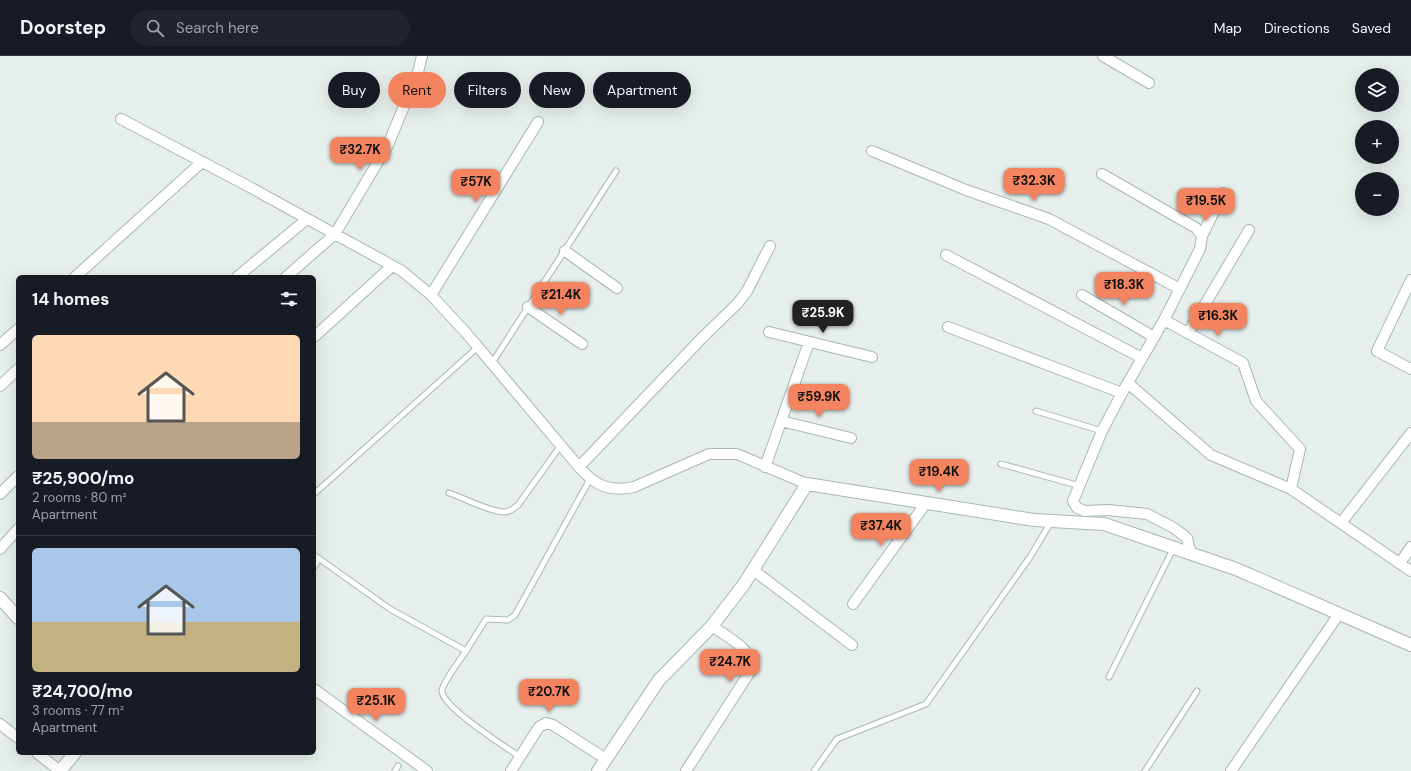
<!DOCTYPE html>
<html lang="en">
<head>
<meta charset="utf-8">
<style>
  :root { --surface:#171b24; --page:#20242c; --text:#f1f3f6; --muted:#9ea1a6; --line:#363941; --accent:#f4845f }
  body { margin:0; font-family:"DM Sans",sans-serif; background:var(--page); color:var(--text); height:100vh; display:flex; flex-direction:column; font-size:15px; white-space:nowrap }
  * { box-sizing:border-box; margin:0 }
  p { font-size:13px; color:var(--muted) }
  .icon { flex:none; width:22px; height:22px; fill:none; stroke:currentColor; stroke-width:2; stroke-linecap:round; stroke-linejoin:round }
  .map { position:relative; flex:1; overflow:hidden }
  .panel { position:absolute; left:16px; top:219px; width:300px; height:480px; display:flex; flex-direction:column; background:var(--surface); border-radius:6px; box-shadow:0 4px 16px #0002 }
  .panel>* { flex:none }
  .guide { position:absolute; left:328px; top:16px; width:380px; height:36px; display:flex; gap:8px }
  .fabs { position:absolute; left:1355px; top:12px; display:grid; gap:8px }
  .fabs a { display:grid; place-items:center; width:44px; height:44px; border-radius:50%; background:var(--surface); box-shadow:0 4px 16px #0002; font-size:20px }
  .price { position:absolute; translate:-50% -34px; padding:0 9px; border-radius:8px; background:var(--accent); color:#111; font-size:13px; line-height:26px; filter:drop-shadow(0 1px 2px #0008) }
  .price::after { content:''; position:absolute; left:50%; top:24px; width:12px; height:9px; margin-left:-6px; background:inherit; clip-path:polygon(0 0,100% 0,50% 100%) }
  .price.selected { background:#222; color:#fff }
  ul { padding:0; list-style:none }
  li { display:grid; align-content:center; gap:8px; height:212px; padding:0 16px }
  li+li { border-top:1px solid var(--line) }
  li span { display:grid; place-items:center; height:124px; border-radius:6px; color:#555 }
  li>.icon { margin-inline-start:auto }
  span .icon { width:72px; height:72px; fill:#fffc; stroke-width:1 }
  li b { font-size:17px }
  h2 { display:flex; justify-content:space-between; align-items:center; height:48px; padding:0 16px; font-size:17px }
  .pill { padding:0 14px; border-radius:18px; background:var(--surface); box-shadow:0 4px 16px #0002; font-size:14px; line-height:36px }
  .pill.selected { background:var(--accent); color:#111 }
  header { display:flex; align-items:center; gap:24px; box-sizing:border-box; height:56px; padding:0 20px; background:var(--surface); border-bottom:1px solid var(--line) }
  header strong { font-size:19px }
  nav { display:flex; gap:22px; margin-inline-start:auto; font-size:14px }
  .search { width:280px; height:36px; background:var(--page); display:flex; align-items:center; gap:10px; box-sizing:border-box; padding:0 14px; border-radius:22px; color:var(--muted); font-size:15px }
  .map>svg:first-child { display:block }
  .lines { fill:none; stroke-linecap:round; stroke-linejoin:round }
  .service-casing { stroke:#a8b8b2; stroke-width:7 }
  .minor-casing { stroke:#a8b8b2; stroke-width:12 }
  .tertiary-casing { stroke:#a8b8b2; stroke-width:14 }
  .service { stroke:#fff; stroke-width:5 }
  .minor { stroke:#fff; stroke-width:10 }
  .tertiary { stroke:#fff; stroke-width:12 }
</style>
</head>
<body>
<header>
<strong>Doorstep</strong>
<div class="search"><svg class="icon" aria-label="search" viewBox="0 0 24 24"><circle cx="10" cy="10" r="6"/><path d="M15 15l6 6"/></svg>Search here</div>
<nav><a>Map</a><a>Directions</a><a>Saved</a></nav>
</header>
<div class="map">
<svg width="1411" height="715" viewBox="0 0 1411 715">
  <rect width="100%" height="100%" fill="#e6efeb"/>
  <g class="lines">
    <g class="service-casing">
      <path id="service" d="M492,307L616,115
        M1036,355L1102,375
        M1001,408L1080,430
        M449,437C464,442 488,455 503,456C510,456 513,453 518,449L561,389
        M314,438L478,291
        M314,499L390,553L466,595C461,602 443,627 442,634C440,650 506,691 520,701
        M314,511L319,503
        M466,595L486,563L508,564L515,559L590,423
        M1109,621L1173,493
        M395,715L398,710
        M814,715L837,683L926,648L1030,501L1051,466
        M1145,715L1197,635"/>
    </g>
    <g class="minor-casing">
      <path id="minor" d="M1103,0L1149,27
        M121,63L246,129L402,215L431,239L467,278L579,411C595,430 610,436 634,431L709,398H737L807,428
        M872,95L966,134L1049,163L1180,233
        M1102,118L1196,172L1202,180L1200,193L1164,264
        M1202,180L1223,137
        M565,195L617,232
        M946,199L1142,302
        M75,221L202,106
        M237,221L307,163
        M286,221L335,178L388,89L418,16L422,0
        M1411,224L1377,295L1411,313
        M431,239L538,66
        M1082,239L1154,281
        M528,251L582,288
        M948,271L1122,337L1164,264L1243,307L1256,345L1300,393L1291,433L1411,515
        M769,276L872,301
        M1188,277L1249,174
        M314,281L392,210
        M0,289L18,273
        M1128,327L1211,399L1291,433
        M0,330L18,313
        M1122,337L1102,375L1073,445L1077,452L1085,455L1108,454L1147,458L1174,472L1187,482L1191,498
        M781,365L851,382
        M579,411L702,282L738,247L747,235L770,190
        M765,411L809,286
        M0,438L18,420
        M1341,467L1411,377
        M0,493L18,473
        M1400,507L1411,491
        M753,514L852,589
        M853,548L926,447
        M314,633L427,715
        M0,668L18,682
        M37,697L60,715
        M511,715L539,671L546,667L553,669L606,703
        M686,715L753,611C750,591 727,581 712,570
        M1231,715L1339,558"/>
    </g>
    <g class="tertiary-casing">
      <path id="tertiary" d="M0,542L18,562
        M60,715L75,697
        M598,715L659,624L712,570L744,528L807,428L1034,464L1104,468L1236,513L1411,589"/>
    </g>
    <use href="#service" class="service"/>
    <use href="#minor" class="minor"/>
    <use href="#tertiary" class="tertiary"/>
  </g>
</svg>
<div class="fabs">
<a><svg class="icon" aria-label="layers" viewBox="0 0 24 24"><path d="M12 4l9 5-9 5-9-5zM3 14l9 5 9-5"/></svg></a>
<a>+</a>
<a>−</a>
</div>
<b class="price" style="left:360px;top:115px">₹32.7K</b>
<b class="price" style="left:1034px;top:146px">₹32.3K</b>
<b class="price" style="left:476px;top:147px">₹57K</b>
<b class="price" style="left:1206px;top:166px">₹19.5K</b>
<b class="price" style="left:1124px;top:250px">₹18.3K</b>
<b class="price" style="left:561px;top:260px">₹21.4K</b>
<b class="price selected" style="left:823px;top:278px">₹25.9K</b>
<b class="price" style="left:1218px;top:281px">₹16.3K</b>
<b class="price" style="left:819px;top:362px">₹59.9K</b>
<b class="price" style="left:939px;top:437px">₹19.4K</b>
<b class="price" style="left:881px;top:491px">₹37.4K</b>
<b class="price" style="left:730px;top:627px">₹24.7K</b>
<b class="price" style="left:549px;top:657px">₹20.7K</b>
<b class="price" style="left:376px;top:666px">₹25.1K</b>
<div class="guide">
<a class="pill">Buy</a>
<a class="pill selected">Rent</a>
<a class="pill">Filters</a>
<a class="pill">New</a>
<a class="pill">Apartment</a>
</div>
<section class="panel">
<h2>14 homes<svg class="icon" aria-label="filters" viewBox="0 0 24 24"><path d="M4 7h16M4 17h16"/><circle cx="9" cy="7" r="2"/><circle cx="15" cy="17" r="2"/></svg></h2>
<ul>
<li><span style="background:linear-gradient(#ffd9b3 70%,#b9a48a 0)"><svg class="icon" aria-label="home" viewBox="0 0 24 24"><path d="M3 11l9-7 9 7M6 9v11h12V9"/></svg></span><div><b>₹25,900/mo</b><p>2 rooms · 80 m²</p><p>Apartment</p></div></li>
<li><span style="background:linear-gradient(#a9c7e8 60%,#c2b280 0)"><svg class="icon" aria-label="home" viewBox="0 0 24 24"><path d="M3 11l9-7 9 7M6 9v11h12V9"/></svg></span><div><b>₹24,700/mo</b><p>3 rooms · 77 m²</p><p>Apartment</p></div></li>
</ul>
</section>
</div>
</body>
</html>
